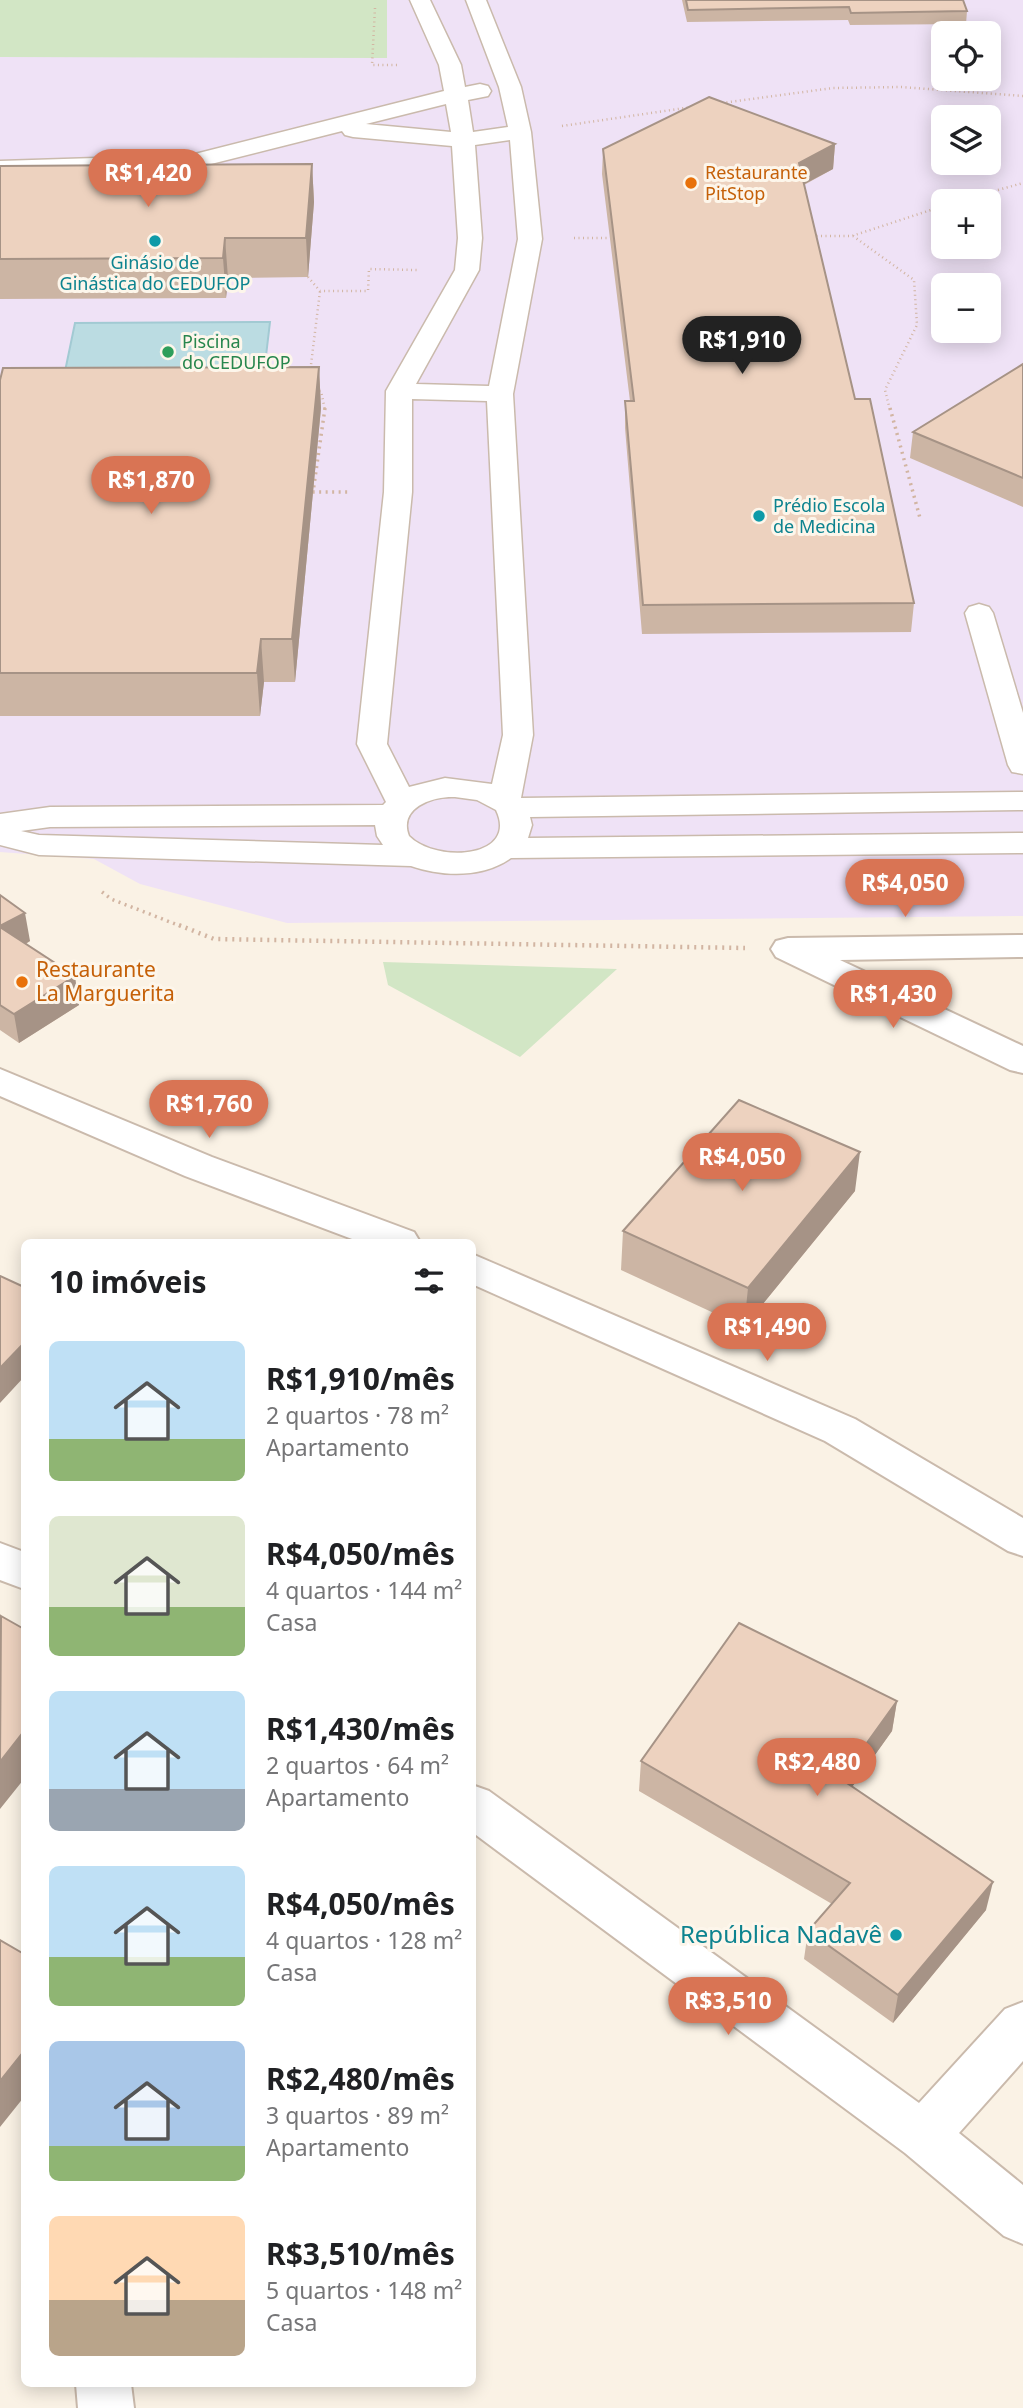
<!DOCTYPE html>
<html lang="pt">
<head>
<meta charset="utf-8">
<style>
  :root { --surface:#fff; --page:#f6f6f6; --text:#202124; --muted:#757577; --accent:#d97454 }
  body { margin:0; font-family:"Noto Sans",sans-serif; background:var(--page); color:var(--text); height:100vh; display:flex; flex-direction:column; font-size:26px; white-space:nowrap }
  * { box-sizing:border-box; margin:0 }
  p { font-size:23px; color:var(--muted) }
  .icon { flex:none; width:38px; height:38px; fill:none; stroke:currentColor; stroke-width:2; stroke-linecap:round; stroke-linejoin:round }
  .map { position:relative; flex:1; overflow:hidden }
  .side { position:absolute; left:21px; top:1239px; width:455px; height:1148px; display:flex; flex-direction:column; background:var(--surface); border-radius:10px; box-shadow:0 4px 18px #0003 }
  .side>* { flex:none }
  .fabs { position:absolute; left:931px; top:21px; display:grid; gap:14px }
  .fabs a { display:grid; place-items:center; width:70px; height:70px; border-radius:10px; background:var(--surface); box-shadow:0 4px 18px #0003; font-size:35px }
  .price { position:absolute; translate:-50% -60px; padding:0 16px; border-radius:24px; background:var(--accent); color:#fff; font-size:23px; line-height:46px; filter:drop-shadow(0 2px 4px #0008) }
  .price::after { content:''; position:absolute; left:50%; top:42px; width:21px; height:16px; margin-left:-10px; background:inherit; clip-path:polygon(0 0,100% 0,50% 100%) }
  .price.active { background:#222; color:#fff }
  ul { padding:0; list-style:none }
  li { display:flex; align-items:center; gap:21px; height:175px; padding:0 28px }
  li span { display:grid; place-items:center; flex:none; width:196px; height:140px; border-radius:10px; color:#555 }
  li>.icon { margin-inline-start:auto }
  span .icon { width:84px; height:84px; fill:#fffc; stroke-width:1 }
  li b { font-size:30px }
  h2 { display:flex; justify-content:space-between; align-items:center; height:84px; padding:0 28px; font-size:30px }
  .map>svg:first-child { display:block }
  .education { fill:#efe2f6; fill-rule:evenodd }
  .green { fill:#d2e6c5 }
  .water { fill:#bbdce2; stroke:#a2cad3; stroke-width:2 }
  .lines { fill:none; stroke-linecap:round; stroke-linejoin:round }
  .lane-casing { stroke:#cabaac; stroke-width:3 }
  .street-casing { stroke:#cabaac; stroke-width:4 }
  .path-far2 { stroke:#d2b5a2; stroke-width:2.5; stroke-dasharray:1 3.5; stroke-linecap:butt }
  .path-far1 { stroke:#d2b5a2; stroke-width:3.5; stroke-dasharray:2 4.5; stroke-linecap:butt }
  .path { stroke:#d2b5a2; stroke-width:4.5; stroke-dasharray:2 5; stroke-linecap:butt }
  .lane { fill:#fff; fill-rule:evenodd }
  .street { fill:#fff; fill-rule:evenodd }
  .wall { fill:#ccb5a4 }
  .shaded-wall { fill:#a69386 }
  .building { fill:#edd2bf; stroke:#a69386; stroke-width:2 }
  .food-dot { fill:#e8710a; stroke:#fdf6eb; stroke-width:2.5 }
  .culture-dot { fill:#0f9aa8; stroke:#fdf6eb; stroke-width:2.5 }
  .leisure-dot { fill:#2e9e5b; stroke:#fdf6eb; stroke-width:2.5 }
  .labels { text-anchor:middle; stroke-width:6; stroke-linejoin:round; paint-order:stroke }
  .far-food-label { font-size:18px; fill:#c56008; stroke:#fdf6eb; text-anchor:start }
  .far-culture-label { font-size:18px; fill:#0d838f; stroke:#fdf6eb }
  .far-leisure-label { font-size:18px; fill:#27864d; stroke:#fdf6eb; text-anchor:start }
  .food-label { font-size:21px; fill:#c56008; stroke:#fdf6eb; text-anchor:start }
  .near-culture-label { font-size:24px; fill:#0d838f; stroke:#fdf6eb; text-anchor:end }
</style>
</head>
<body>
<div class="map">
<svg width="1023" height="2408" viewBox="0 0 1023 2408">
  <rect width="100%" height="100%" fill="#faf2e5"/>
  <path class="education" d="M0,0H1023V916L287,923L140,884L94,859L0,852ZM943,33H989V79H943ZM943,117H989V163H943ZM943,201H989V247H943ZM943,285H989V331H943Z"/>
  <path class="green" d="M0,0H387V58L0,57Z
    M383,962L617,969L520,1057L388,985Z"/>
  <path class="water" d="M270,322L263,381H63L75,323Z"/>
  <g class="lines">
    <g class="lane-casing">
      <path id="lane" d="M410,0H430L461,65L465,87L480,84L488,86L491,91L488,96L468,100L473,132L508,127L499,87L466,0H486L521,87L531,132L542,239L513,394L533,735L521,798L1023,792V810L530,817L532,825L528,838L1023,833V853L511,858C483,878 443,877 411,866L39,855L0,845V814L50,807L383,805L386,802L357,744L384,492L386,391L455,270L458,238L452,146L353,137L345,135L342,131L191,169L0,175V161L191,155L444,91L439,65ZM446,104L451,132L366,124ZM510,140L518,239L489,386L416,384L479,270L482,238L475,145ZM412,399L487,401L503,735L492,784L445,778L409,787L387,744L412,492ZM455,797L477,800L496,810C519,858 437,864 409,836C398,808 432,796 455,797ZM375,825L377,836L383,845L39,835L21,831L50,827Z
        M979,604L989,607L993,613L1023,713V774L1012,772L1008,765L965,613L969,607Z"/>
    </g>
    <g class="street-casing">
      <path id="street" d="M1023,935V957L840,960L1023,1046V1073L1010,1070L776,957L771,949L776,941L788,938Z
        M0,1069L212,1157L414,1232L420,1242H360L185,1176L0,1096Z
        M472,1254L855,1419L1023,1518V1556L1008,1551L825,1441L472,1284Z
        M0,1543L24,1552V1589L0,1580Z
        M472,1785L489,1791L919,2103L1005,2009L1023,2002V2061L959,2133L1023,2185V2244L1004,2236L905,2153L472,1832Z
        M76,2384H131L134,2408H78Z"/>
    </g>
    <path class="path-far2" d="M375,8L372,65H397
      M722,103L833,88L901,87L1023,96
      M562,126L692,107
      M959,201L1023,183
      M812,236H852L943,206
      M853,236L914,280L917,325L885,390L890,410
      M574,238H614
      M308,277L320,291H368L369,269L417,270
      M310,373L320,291
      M315,391H321L325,410"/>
    <path class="path-far1" d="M325,408L313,492H350
      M890,408L920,518
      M102,892L111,899L183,927"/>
    <path class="path" d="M179,925L214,939L745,948"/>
    <use href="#lane" class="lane"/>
    <use href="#street" class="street"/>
  </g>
  <path class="wall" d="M682,0H963L967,11L966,24L850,25L848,20L687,22Z
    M835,144L833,169L804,185L855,399L914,603L911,632L642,634L625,428V401H630L602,174L603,149Z
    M312,164L314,202L308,277L228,278L226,298L0,299V166Z
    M1023,364V507L910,458L913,432Z
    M319,367L321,408L295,682H264L260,716H0V380Z
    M0,895L30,941L26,944L79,1005L19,1043L0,1030Z
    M855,1191L744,1327L621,1270L623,1231Z
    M897,1701L892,1731L852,1787L986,1910L893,2023L804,1959L808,1931L832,1904L639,1791L641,1761Z"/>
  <path class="shaded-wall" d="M835,144L833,169L797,188L799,163Z
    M312,164L314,202L308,277L306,238Z
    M225,238L228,278L226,298L223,258Z
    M319,367L321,408L295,682L292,639Z
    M261,639L264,682L260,716L257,673Z
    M25,913L30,941L5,955L0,926Z
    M75,976L79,1005L19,1043L14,1014Z
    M860,1152L855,1191L744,1327L748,1288Z
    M24,1343V1377L0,1403V1368Z
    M897,1701L892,1731L837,1808L841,1779Z
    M24,1731V1779L0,1809V1762Z
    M993,1882L986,1910L893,2023L898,1995Z
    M24,2051V2097L0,2127V2081Z"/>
  <path class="building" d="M686,0H963L967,11L851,13L849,7L688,10Z
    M709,97L835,144L799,163L855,399H870L914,603L643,605L625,401H634L603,149Z
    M312,164L306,238H225L223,258L0,259V166Z
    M1023,364V478L913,432Z
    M319,367L292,639H261L257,673H0V380L3,368Z
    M0,895L25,913L0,926Z
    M0,927L75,976L14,1014L0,1005Z
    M739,1100L860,1152L748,1288L623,1231Z
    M0,1276L24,1287V1343L0,1368Z
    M1,1616L24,1629V1731L0,1762Z
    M739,1623L897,1701L841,1779L993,1882L898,1995L808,1931L850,1883L641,1761Z
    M0,1940L24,1954V2051L0,2081Z"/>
  <g class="food-dot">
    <circle cx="691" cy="183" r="7"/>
    <circle cx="22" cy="982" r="7"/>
  </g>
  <g class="culture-dot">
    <circle cx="155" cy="241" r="7"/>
    <circle cx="759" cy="516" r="7"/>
    <circle cx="896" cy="1935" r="7"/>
  </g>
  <circle class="leisure-dot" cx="168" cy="352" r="7"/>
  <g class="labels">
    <g class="far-food-label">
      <text x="705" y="179">Restaurante<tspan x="705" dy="21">PitStop</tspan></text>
    </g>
    <g class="far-culture-label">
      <text x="155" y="269">Ginásio de<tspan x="155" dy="21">Ginástica do CEDUFOP</tspan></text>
      <text x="773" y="512" text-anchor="start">Prédio Escola<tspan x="773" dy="21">de Medicina</tspan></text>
    </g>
    <g class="far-leisure-label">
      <text x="182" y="348">Piscina<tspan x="182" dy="21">do CEDUFOP</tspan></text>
    </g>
    <g class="food-label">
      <text x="36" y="977">Restaurante<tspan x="36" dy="24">La Marguerita</tspan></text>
    </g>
    <g class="near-culture-label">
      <text x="882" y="1943">República Nadavê</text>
    </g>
  </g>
</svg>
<div class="fabs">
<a><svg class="icon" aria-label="locate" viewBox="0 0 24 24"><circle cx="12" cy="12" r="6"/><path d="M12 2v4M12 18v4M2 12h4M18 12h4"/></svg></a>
<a><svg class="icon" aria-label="layers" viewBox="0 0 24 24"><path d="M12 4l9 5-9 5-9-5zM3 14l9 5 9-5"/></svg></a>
<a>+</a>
<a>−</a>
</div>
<b class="price" style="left:148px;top:209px">R$1,420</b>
<b class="price active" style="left:742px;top:376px">R$1,910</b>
<b class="price" style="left:151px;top:516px">R$1,870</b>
<b class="price" style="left:905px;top:919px">R$4,050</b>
<b class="price" style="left:893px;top:1030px">R$1,430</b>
<b class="price" style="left:209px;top:1140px">R$1,760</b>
<b class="price" style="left:742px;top:1193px">R$4,050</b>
<b class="price" style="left:767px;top:1363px">R$1,490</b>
<b class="price" style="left:817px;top:1798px">R$2,480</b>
<b class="price" style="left:728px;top:2037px">R$3,510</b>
<section class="side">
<h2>10 imóveis<svg class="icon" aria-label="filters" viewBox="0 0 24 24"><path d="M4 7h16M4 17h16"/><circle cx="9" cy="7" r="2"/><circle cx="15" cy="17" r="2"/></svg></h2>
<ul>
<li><span style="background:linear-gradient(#bfe0f5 70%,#8fb573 0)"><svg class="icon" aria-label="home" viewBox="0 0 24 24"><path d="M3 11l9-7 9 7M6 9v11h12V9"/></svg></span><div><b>R$1,910/mês</b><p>2 quartos · 78 m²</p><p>Apartamento</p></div></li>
<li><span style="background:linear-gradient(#dfe7d0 65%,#8fb573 0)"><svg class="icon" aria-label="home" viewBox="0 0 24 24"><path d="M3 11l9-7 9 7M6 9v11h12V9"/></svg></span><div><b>R$4,050/mês</b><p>4 quartos · 144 m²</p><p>Casa</p></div></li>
<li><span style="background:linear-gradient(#bfe0f5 70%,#9aa5b1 0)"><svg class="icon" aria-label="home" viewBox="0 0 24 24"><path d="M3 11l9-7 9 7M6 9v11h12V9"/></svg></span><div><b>R$1,430/mês</b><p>2 quartos · 64 m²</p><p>Apartamento</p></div></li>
<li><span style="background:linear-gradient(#bfe0f5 65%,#8fb573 0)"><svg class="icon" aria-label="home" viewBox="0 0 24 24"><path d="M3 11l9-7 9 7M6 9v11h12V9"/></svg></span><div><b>R$4,050/mês</b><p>4 quartos · 128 m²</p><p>Casa</p></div></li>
<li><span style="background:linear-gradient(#a9c7e8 75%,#8fb573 0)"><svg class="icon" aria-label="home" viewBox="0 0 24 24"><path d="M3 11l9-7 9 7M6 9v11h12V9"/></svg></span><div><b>R$2,480/mês</b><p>3 quartos · 89 m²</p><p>Apartamento</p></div></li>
<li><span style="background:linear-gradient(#ffd9b3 60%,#b9a48a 0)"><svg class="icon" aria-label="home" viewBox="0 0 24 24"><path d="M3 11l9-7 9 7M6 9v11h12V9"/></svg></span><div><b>R$3,510/mês</b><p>5 quartos · 148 m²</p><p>Casa</p></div></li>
</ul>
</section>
</div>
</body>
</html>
